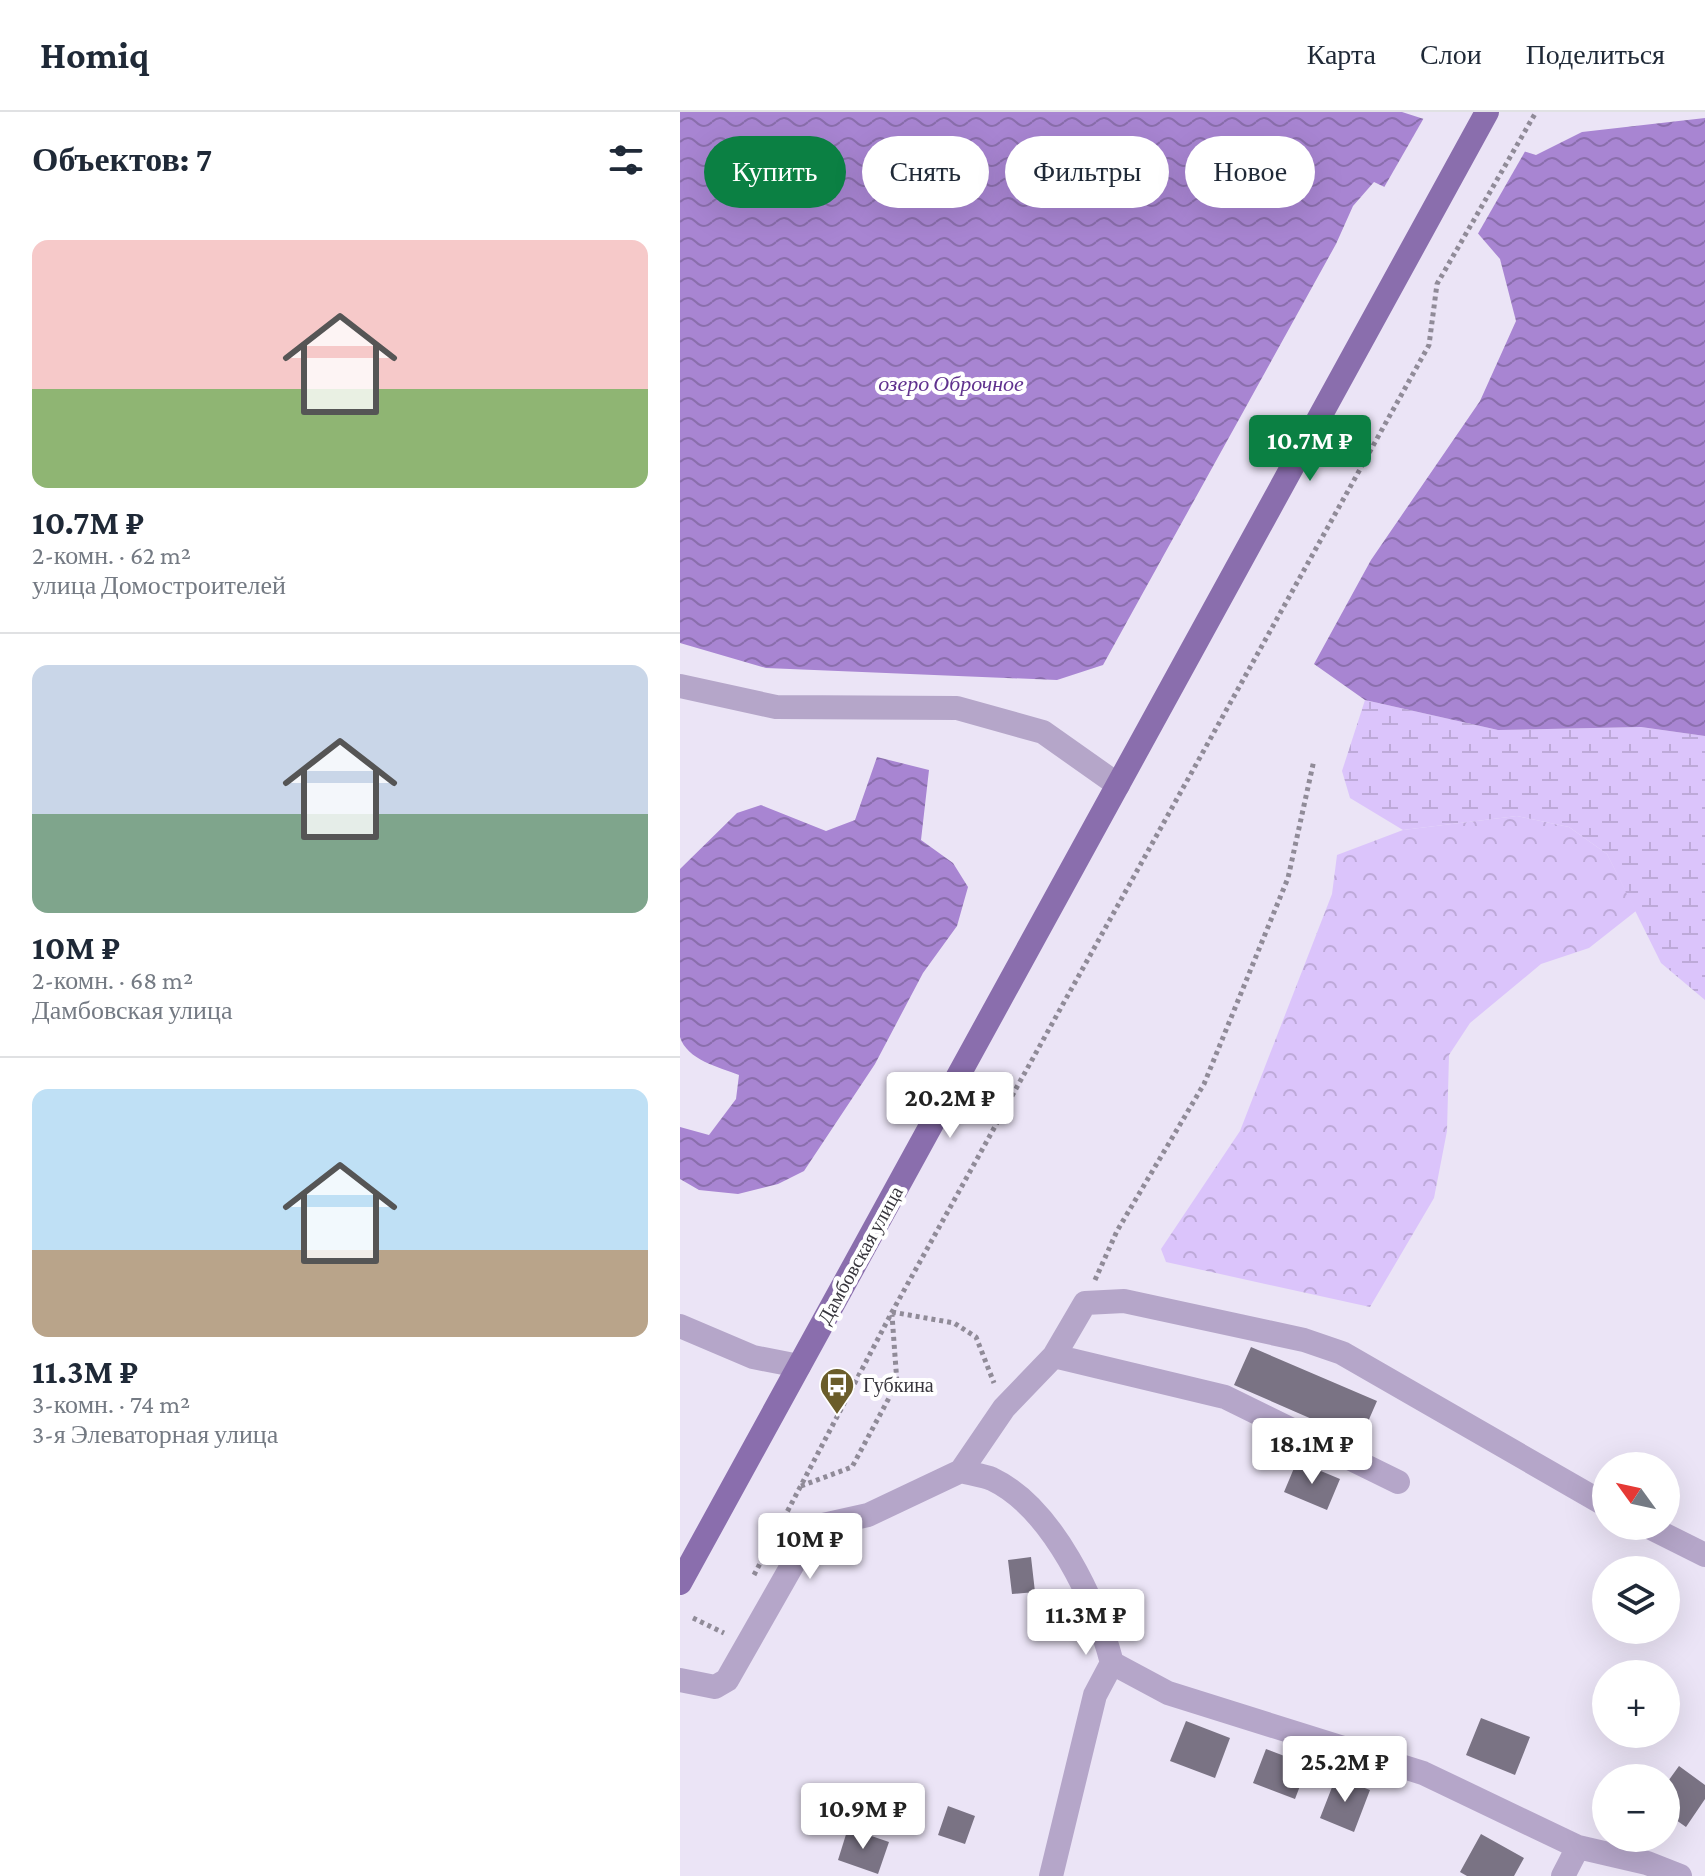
<!DOCTYPE html>
<html lang="ru">
<head>
<meta charset="utf-8">
<style>
  :root { --surface:#fff; --page:#f6f6f7; --text:#1f2937; --muted:#747a83; --line:#e0e1e3; --accent:#0b8043 }
  body { margin:0; font-family:"Crimson Pro",serif; background:var(--page); color:var(--text); height:100vh; display:flex; flex-direction:column; font-size:30px; white-space:nowrap }
  * { box-sizing:border-box; margin:0 }
  p { font-size:26px; color:var(--muted) }
  .icon { flex:none; width:44px; height:44px; fill:none; stroke:currentColor; stroke-width:2; stroke-linecap:round; stroke-linejoin:round }
  .map { position:relative; flex:1; overflow:hidden }
  .side { display:flex; flex-direction:column; background:var(--surface); width:680px }
  .side>* { flex:none }
  .top-card { position:absolute; left:24px; top:24px; width:760px; height:72px; display:flex; gap:16px }
  .needle { width:52px; rotate:303deg }
  .fabs { position:absolute; left:912px; top:1340px; display:grid; gap:16px }
  .fabs a { display:grid; place-items:center; width:88px; height:88px; border-radius:50%; background:var(--surface); box-shadow:0 8px 32px #0002; font-size:40px }
  .price { position:absolute; translate:-50% -68px; padding:0 18px; border-radius:8px; background:#fff; color:#222; font-size:26px; line-height:52px; filter:drop-shadow(0 2px 4px #0008) }
  .price::after { content:''; position:absolute; left:50%; top:48px; width:24px; height:18px; margin-left:-12px; background:inherit; clip-path:polygon(0 0,100% 0,50% 100%) }
  .price.on { background:var(--accent); color:#fff }
  ul { padding:0; list-style:none }
  li { display:grid; align-content:center; gap:16px; height:424px; padding:0 32px }
  li+li { border-top:2px solid var(--line) }
  li span { display:grid; place-items:center; height:248px; border-radius:16px; color:#555 }
  li>.icon { margin-inline-start:auto }
  span .icon { width:144px; height:144px; fill:#fffc; stroke-width:1 }
  li b { font-size:34px }
  h2 { display:flex; justify-content:space-between; align-items:center; height:96px; padding:0 32px; font-size:34px }
  .pill { padding:0 28px; border-radius:36px; background:var(--surface); box-shadow:0 8px 32px #0002; font-size:28px; line-height:72px }
  .pill.on { background:var(--accent); color:#fff }
  header { display:flex; align-items:center; gap:48px; box-sizing:border-box; height:112px; padding:0 40px; background:var(--surface); border-bottom:2px solid var(--line) }
  header strong { font-size:38px }
  nav { display:flex; gap:44px; margin-inline-start:auto; font-size:28px }
  main { display:flex; flex:1; min-height:0 }
  .map>svg:first-child { display:block }
  .forest { fill:url(#forest-crowns) }
  .wetland { fill:url(#wetland-marsh) }
  .water { fill:url(#water-waves) }
  .pier { fill:#ebe4f6 }
  .building { fill:#7a7384 }
  .lines { fill:none; stroke-linecap:round; stroke-linejoin:round }
  .path { stroke:#908b98; stroke-width:5; stroke-dasharray:4 4; stroke-linecap:butt }
  .minor { stroke:#b5a6c9; stroke-width:24 }
  .major { stroke:#8a6ead; stroke-width:24 }
  .labels { text-anchor:middle; stroke-width:8; stroke-linejoin:round; paint-order:stroke }
  .street-label { font-size:20px; fill:#37353c; stroke:#fff }
  .poi-label { font-size:20px; fill:#37353c; stroke:#fff; text-anchor:start }
  .water-label { font-size:22px; font-style:italic; fill:#60328e; stroke:#fff }
</style>
</head>
<body>
<header>
<strong>Homiq</strong>
<nav><a>Карта</a><a>Слои</a><a>Поделиться</a></nav>
</header>
<main>
<section class="side">
<h2>Объектов: 7<svg class="icon" aria-label="filters" viewBox="0 0 24 24"><path d="M4 7h16M4 17h16"/><circle cx="9" cy="7" r="2"/><circle cx="15" cy="17" r="2"/></svg></h2>
<ul>
<li><span style="background:linear-gradient(#f6c9c9 60%,#8fb573 0)"><svg class="icon" aria-label="home" viewBox="0 0 24 24"><path d="M3 11l9-7 9 7M6 9v11h12V9"/></svg></span><div><b>10.7M ₽</b><p>2-комн. · 62 m²</p><p>улица Домостроителей</p></div></li>
<li><span style="background:linear-gradient(#c9d6e8 60%,#7fa58c 0)"><svg class="icon" aria-label="home" viewBox="0 0 24 24"><path d="M3 11l9-7 9 7M6 9v11h12V9"/></svg></span><div><b>10M ₽</b><p>2-комн. · 68 m²</p><p>Дамбовская улица</p></div></li>
<li><span style="background:linear-gradient(#bfe0f5 65%,#b9a48a 0)"><svg class="icon" aria-label="home" viewBox="0 0 24 24"><path d="M3 11l9-7 9 7M6 9v11h12V9"/></svg></span><div><b>11.3M ₽</b><p>3-комн. · 74 m²</p><p>3-я Элеваторная улица</p></div></li>
</ul>
</section>
<div class="map">
<svg width="1025" height="1764" viewBox="0 0 1025 1764">
  <defs>
    <pattern id="forest-crowns" width="20" height="18" patternUnits="userSpaceOnUse" patternTransform="scale(2)"><rect width="20" height="18" fill="#dbc4fb"/><path d="M2 6a3 3 0 1 1 6 0M12 15a3 3 0 1 1 6 0" fill="none" stroke="#bda9d8"/></pattern>
    <pattern id="wetland-marsh" width="20" height="14" patternUnits="userSpaceOnUse" patternTransform="scale(2)"><rect width="20" height="14" fill="#dbc4fb"/><path d="M1 5h8M5 5V1M11 12h8M15 12V8" fill="none" stroke="#bda9d8"/></pattern>
    <pattern id="water-waves" width="16" height="10" patternUnits="userSpaceOnUse" patternTransform="scale(2)"><rect width="16" height="10" fill="#a885d2"/><path d="M0 5q4-4 8 0t8 0" fill="none" stroke="#8a6eac"/></pattern>
  </defs>
  <rect width="100%" height="100%" fill="#ebe4f6"/>
  <path class="forest" d="M837,704L889,715L927,742L956,799L909,836L861,852L790,911L769,943L767,1019L754,1086L690,1195L486,1150L481,1137L560,1019L652,782L657,743L723,718Z"/>
  <path class="wetland" d="M685,588L818,618L961,615L1025,624V888L981,851L927,742L889,715L837,704L723,718L670,686L662,659Z"/>
  <path class="water" d="M0,0H722L856,43L902,20L1025,6V624L961,615L818,618L685,588L634,552L691,448L800,289L836,209L820,147L795,118L694,70L673,94L656,132L423,553L377,568L86,556L0,531Z
    M197,645L249,658L241,728L273,751L288,775L277,814L243,861L195,952L124,1059L98,1072L58,1082L19,1078L0,1067V1015L29,1023L56,987L59,963C39,955 7,948 0,925V757L57,701L81,693L146,719L175,708Z"/>
  <path class="pier" d="M745,4L847,36L796,125L702,79Z"/>
  <path class="building" d="M571,1235L697,1289L680,1328L554,1273Z
    M617,1349L660,1367L647,1398L604,1380Z
    M351,1445L355,1480L332,1482L328,1448Z
    M801,1606L850,1625L835,1663L786,1643Z
    M506,1609L550,1626L535,1666L490,1649Z
    M586,1637L628,1653L615,1687L573,1671Z
    M999,1654L1025,1673V1687L1006,1715L986,1701V1672Z
    M656,1665L690,1678L674,1720L640,1706Z
    M268,1694L295,1704L285,1732L258,1723Z
    M168,1716L209,1730L198,1762L158,1748Z
    M801,1722L844,1746L834,1764H787L780,1760Z"/>
  <g class="lines">
    <path class="path" d="M415,1168L437,1119L524,972L608,766L634,648
      M212,1200L274,1211L296,1225L314,1271
      M121,1374L172,1355L217,1271L212,1203
      M74,1463L212,1200L749,233L757,172L856,0
      M13,1506L44,1521"/>
    <path class="minor" d="M0,574L96,595L277,596L363,620L438,673
      M0,1214L73,1245L119,1254
      M374,1244L545,1285L718,1370
      M281,1359C291,1362 303,1363 312,1367C373,1396 416,1490 432,1551L415,1583L371,1764
      M967,1414L1025,1443
      M432,1551L488,1581L743,1661L898,1735L967,1751L1000,1764
      M0,1568L35,1575L47,1568L134,1415L188,1403L281,1359L324,1296L374,1244L405,1191L444,1189L624,1228L662,1241L926,1393
      M883,1764L898,1735"/>
    <path class="major" d="M0,1471L807,0"/>
  </g>
  <defs>
    <g id="bus-pin" transform="scale(1.8)"><path d="M0 17L-7.5 6A9.5 9.5 0 1 1 7.5 6Z" fill="#6b5d2a" stroke="#fff"/><path d="M-5-6H5V4H4V6H2V4H-2V6H-4V4H-5ZM-3.5-4V0h7V-4ZM-3.5 1.2v1.5H-2V1.2ZM2 1.2v1.5H3.5V1.2Z" fill="#fff"/></g>
  </defs>
  <g fill-rule="evenodd">
    <use href="#bus-pin" x="157" y="1273"/>
  </g>
  <g class="labels">
    <g class="street-label">
      <text transform="translate(180 1143) rotate(-61)" y="7">Дамбовская улица</text>
    </g>
    <g class="poi-label">
      <text x="183" y="1280">Губкина</text>
    </g>
    <g class="water-label">
      <text x="271" y="279">озеро Оброчное</text>
    </g>
  </g>
</svg>
<div class="fabs">
<a><svg class="needle" viewBox="-14 -14 28 28"><path d="M0-13l5 13h-10z" fill="#e53935"/><path d="M0 13l5-13h-10z" fill="#747a83"/></svg></a>
<a><svg class="icon" aria-label="layers" viewBox="0 0 24 24"><path d="M12 4l9 5-9 5-9-5zM3 14l9 5 9-5"/></svg></a>
<a>+</a>
<a>−</a>
</div>
<b class="price on" style="left:630px;top:371px">10.7M ₽</b>
<b class="price" style="left:270px;top:1028px">20.2M ₽</b>
<b class="price" style="left:632px;top:1374px">18.1M ₽</b>
<b class="price" style="left:130px;top:1469px">10M ₽</b>
<b class="price" style="left:406px;top:1545px">11.3M ₽</b>
<b class="price" style="left:665px;top:1692px">25.2M ₽</b>
<b class="price" style="left:183px;top:1739px">10.9M ₽</b>
<div class="top-card">
<a class="pill on">Купить</a>
<a class="pill">Снять</a>
<a class="pill">Фильтры</a>
<a class="pill">Новое</a>
</div>
</div>
</main>
</body>
</html>
